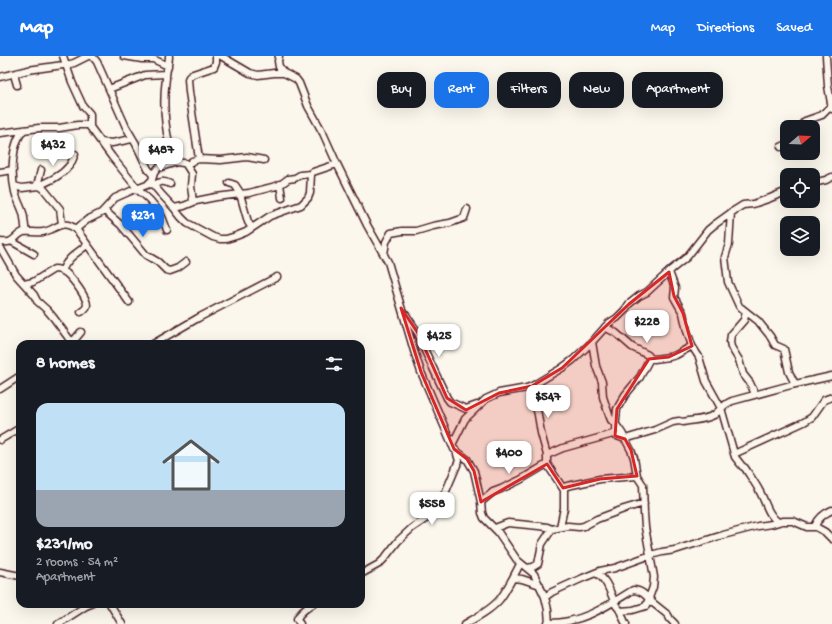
<!DOCTYPE html>
<html lang="en">
<head>
<meta charset="utf-8">
<style>
  :root { --surface:#171b24; --page:#242831; --text:#f1f3f6; --muted:#9ea1a6; --accent:#1a73e8 }
  body { margin:0; font-family:"Gochi Hand",sans-serif; background:var(--page); color:var(--text); height:100vh; display:flex; flex-direction:column; font-size:15px; white-space:nowrap }
  * { box-sizing:border-box; margin:0 }
  p { font-size:13px; color:var(--muted) }
  .icon { flex:none; width:22px; height:22px; fill:none; stroke:currentColor; stroke-width:2; stroke-linecap:round; stroke-linejoin:round }
  .map { position:relative; flex:1; overflow:hidden }
  .panel { position:absolute; left:16px; top:284px; width:349px; height:268px; display:flex; flex-direction:column; background:var(--surface); border-radius:12px; box-shadow:0 4px 16px #0002 }
  .panel>* { flex:none }
  .top-card { position:absolute; left:377px; top:16px; width:380px; height:36px; display:flex; gap:8px }
  .needle { width:26px; rotate:71deg }
  .controls { position:absolute; left:780px; top:64px; display:grid; gap:8px }
  .controls a { display:grid; place-items:center; width:40px; height:40px; border-radius:8px; background:var(--surface); box-shadow:0 4px 16px #0002; font-size:20px }
  .price { position:absolute; translate:-50% -34px; padding:0 9px; border-radius:8px; background:#fff; color:#222; font-size:13px; line-height:26px; filter:drop-shadow(0 1px 2px #0008) }
  .price::after { content:''; position:absolute; left:50%; top:24px; width:12px; height:9px; margin-left:-6px; background:inherit; clip-path:polygon(0 0,100% 0,50% 100%) }
  .price.selected { background:var(--accent); color:#fff }
  ul { padding:0; list-style:none }
  li { display:grid; align-content:center; gap:8px; height:212px; padding:0 20px }
  li span { display:grid; place-items:center; height:124px; border-radius:12px; color:#555 }
  li>.icon { margin-inline-start:auto }
  span .icon { width:72px; height:72px; fill:#fffc; stroke-width:1 }
  li b { font-size:17px }
  h2 { display:flex; justify-content:space-between; align-items:center; height:48px; padding:0 20px; font-size:17px }
  .chip { padding:0 14px; border-radius:12px; background:var(--surface); box-shadow:0 4px 16px #0002; font-size:14px; line-height:36px }
  .chip.selected { background:var(--accent); color:#fff }
  header { display:flex; align-items:center; gap:24px; box-sizing:border-box; height:56px; padding:0 20px; background:var(--accent); color:#fff }
  header strong { font-size:19px }
  nav { display:flex; gap:22px; margin-inline-start:auto; font-size:14px }
  .map>svg:first-child { display:block }
  .lines { fill:none; stroke-linecap:round; stroke-linejoin:round }
  .minor-casing { stroke:#4a1f2b; stroke-width:9 }
  .minor { stroke:#fbf7ec; stroke-width:6 }
  .marked { fill:#d62828; fill-opacity:0.2; stroke:#d62828; stroke-width:3; stroke-linejoin:round }
</style>
</head>
<body>
<header>
<strong>Map</strong>
<nav><a>Map</a><a>Directions</a><a>Saved</a></nav>
</header>
<div class="map">
<svg width="832" height="568" viewBox="0 0 832 568">
  <rect width="100%" height="100%" fill="#fbf7ec"/>
  <filter id="ink" filterUnits="userSpaceOnUse"><feTurbulence type="fractalNoise" baseFrequency=".025" numOctaves="2"/><feDisplacementMap in="SourceGraphic" scale="8" xChannelSelector="R" yChannelSelector="G"/><feConvolveMatrix kernelMatrix="1 2 1 2 8 2 1 2 1" color-interpolation-filters="sRGB"/></filter>
  <g filter="url(#ink)">
    <g class="lines">
      <g class="minor-casing">
        <path id="minor" d="M63,0L72,26L83,50L90,58V71L112,101L137,132
          M90,0L93,1L97,6L126,71L136,88L148,113L153,119
          M124,0L142,3H153L168,10
          M169,0C169,7 166,14 166,22C163,44 164,65 169,87
          M221,0L250,17L258,19L274,17H284
          M279,0L278,5L279,11L284,17L296,23L299,27L308,50L323,77L337,108L367,169L388,206L414,295L421,316L454,393L467,403L474,415L481,446L482,457L484,462L498,476L517,504L534,518L545,541L548,554L549,568
          M826,0L828,30L832,53
          M16,17L15,22L17,29
          M0,21L28,14L70,8L74,7L88,0
          M109,33L145,19L166,18
          M800,71L805,65L822,59L832,49
          M24,74C11,87 11,119 15,136C17,144 21,150 23,157C25,163 24,169 26,175
          M0,77L39,72H59L78,69H90
          M102,86L112,87L132,83
          M781,91L787,88
          M199,103L189,36L188,23L189,21L193,18L214,11L216,6V0
          M185,107L192,118L191,130L193,146
          M0,116L13,114
          M229,127L235,129L241,138
          M813,127L826,124L832,121
          M149,128L154,129L155,131L161,138L174,152L181,161L187,167L213,181L220,183H226L236,180L246,176L270,160L301,149L308,142L310,137L311,118L313,116L337,108
          M280,128L282,142
          M154,129C160,125 164,125 170,128
          M14,130L22,132L39,130L43,132L60,153L62,168
          M36,130L38,126L41,114
          M38,130C49,125 61,120 69,110C72,107 73,102 75,98
          M136,133C146,139 155,149 161,159C164,164 165,169 167,174
          M240,138L248,166L252,172
          M174,152L184,150L196,145L216,141L249,137L280,129L288,123L295,122L300,119L311,118
          M105,155L121,169L146,199L158,206L166,214L170,215L178,212L186,206
          M731,156L729,188L725,201L728,226L739,250L758,265L770,280L775,289L784,293L789,316L795,328
          M76,173L87,164L101,157L115,142L133,134L147,129L152,124L154,117L158,112L177,106L189,108L192,105L199,103L221,104L247,101L264,104
          M11,185L34,198
          M0,186C15,188 13,181 23,176C30,175 36,177 43,176C56,174 61,162 76,173L129,246
          M0,191L16,219L34,239L37,245L47,254L53,261L73,288
          M384,198L386,186L391,177L402,175H416L433,170L450,167L464,162L467,153
          M62,215C67,202 77,197 87,189
          M669,216L675,232L674,241L683,257L687,275L692,290L699,301L706,325L721,352L735,401L742,410L745,412C750,420 756,428 760,436C766,447 768,459 778,466
          M24,228L33,226L54,213C58,213 62,214 66,217C72,222 87,241 87,249C87,252 84,254 81,256
          M746,256L744,264L731,279L730,286L731,291L739,304L743,318L750,327L755,338
          M406,259L418,277L425,295L447,342L450,346L466,353L477,349
          M605,271L616,277L632,291L648,299L650,302L654,303L669,301L676,299L692,290
          M71,286L76,282L81,276
          M592,286L596,310L602,326L603,341L609,359L611,364L617,370L622,377L631,394L634,402L637,420L643,429L644,457L645,471L654,521L653,531L646,550L633,554L620,555
          M153,288L198,262L277,221
          M532,330L533,338L538,359L541,377L547,399V408L564,434V452L560,471
          M0,333L20,320
          M613,378L617,380L625,383L655,374L673,366L679,365L683,366C693,364 705,364 714,359C721,354 722,349 732,345L791,329L832,320
          M0,384L20,372
          M452,389L465,363L486,343L499,337L527,332L532,330L562,312L573,304L592,286L609,267L617,262L624,255L629,248L639,240L647,236L672,213L687,201L708,174L714,169L735,154L743,149L753,148L768,143L787,135
          M734,398L804,366L812,361L824,344L832,341
          M547,399L563,392L613,378L615,374L617,353L625,339L640,321L650,302
          M563,432L567,430L600,423L637,420
          M481,446L493,436L501,433L520,424L547,408
          M815,470C818,463 825,457 832,454
          M495,472L508,467L539,470L547,471L552,473L568,470L579,471L584,470L597,463L624,453L644,447
          M527,512L533,511L538,508L542,488L552,473
          M0,516L20,520
          M595,517C606,521 610,536 614,545C615,548 617,551 619,553C622,558 623,563 626,568
          M361,518L379,508L384,503L398,485L412,472L433,458L439,446L446,435L457,409L459,405L456,395
          M513,522L522,523L540,529
          M545,541L552,536L583,522L600,515L615,512L651,499L662,496L675,494L723,479L758,470L772,468L782,465H793L807,471H816L825,476L832,483
          M651,547H653L668,559L670,563L675,568
          M110,548L122,568
          M548,567C581,568 607,550 633,534C642,534 647,541 653,547
          M58,568L86,550L91,548
          M300,568L297,563C300,556 306,552 313,548
          M465,568C477,561 491,554 500,543C508,532 514,520 520,508"/>
      </g>
      <use href="#minor" class="minor"/>
    </g>
  </g>
  <path class="marked" d="M669,216L674,240L683,257L692,290L669,301L649,303L617,353L615,380L625,383L631,394L637,420L600,423L563,432L547,408L481,446L474,415L467,403L454,393L421,316L401,252L418,277L447,342L466,354L499,337L532,330L562,312L629,248Z"/>
</svg>
<div class="controls">
<a><svg class="needle" viewBox="-14 -14 28 28"><path d="M0-13l5 13h-10z" fill="#e53935"/><path d="M0 13l5-13h-10z" fill="#9ea1a6"/></svg></a>
<a><svg class="icon" aria-label="locate" viewBox="0 0 24 24"><circle cx="12" cy="12" r="6"/><path d="M12 2v4M12 18v4M2 12h4M18 12h4"/></svg></a>
<a><svg class="icon" aria-label="layers" viewBox="0 0 24 24"><path d="M12 4l9 5-9 5-9-5zM3 14l9 5 9-5"/></svg></a>
</div>
<b class="price" style="left:53px;top:111px">$432</b>
<b class="price" style="left:161px;top:116px">$487</b>
<b class="price selected" style="left:143px;top:182px">$231</b>
<b class="price" style="left:647px;top:288px">$228</b>
<b class="price" style="left:439px;top:302px">$425</b>
<b class="price" style="left:548px;top:363px">$547</b>
<b class="price" style="left:509px;top:419px">$400</b>
<b class="price" style="left:432px;top:470px">$558</b>
<div class="top-card">
<a class="chip">Buy</a>
<a class="chip selected">Rent</a>
<a class="chip">Filters</a>
<a class="chip">New</a>
<a class="chip">Apartment</a>
</div>
<section class="panel">
<h2>8 homes<svg class="icon" aria-label="filters" viewBox="0 0 24 24"><path d="M4 7h16M4 17h16"/><circle cx="9" cy="7" r="2"/><circle cx="15" cy="17" r="2"/></svg></h2>
<ul>
<li><span style="background:linear-gradient(#bfe0f5 70%,#9aa5b1 0)"><svg class="icon" aria-label="home" viewBox="0 0 24 24"><path d="M3 11l9-7 9 7M6 9v11h12V9"/></svg></span><div><b>$231/mo</b><p>2 rooms · 54 m²</p><p>Apartment</p></div></li>
</ul>
</section>
</div>
</body>
</html>
